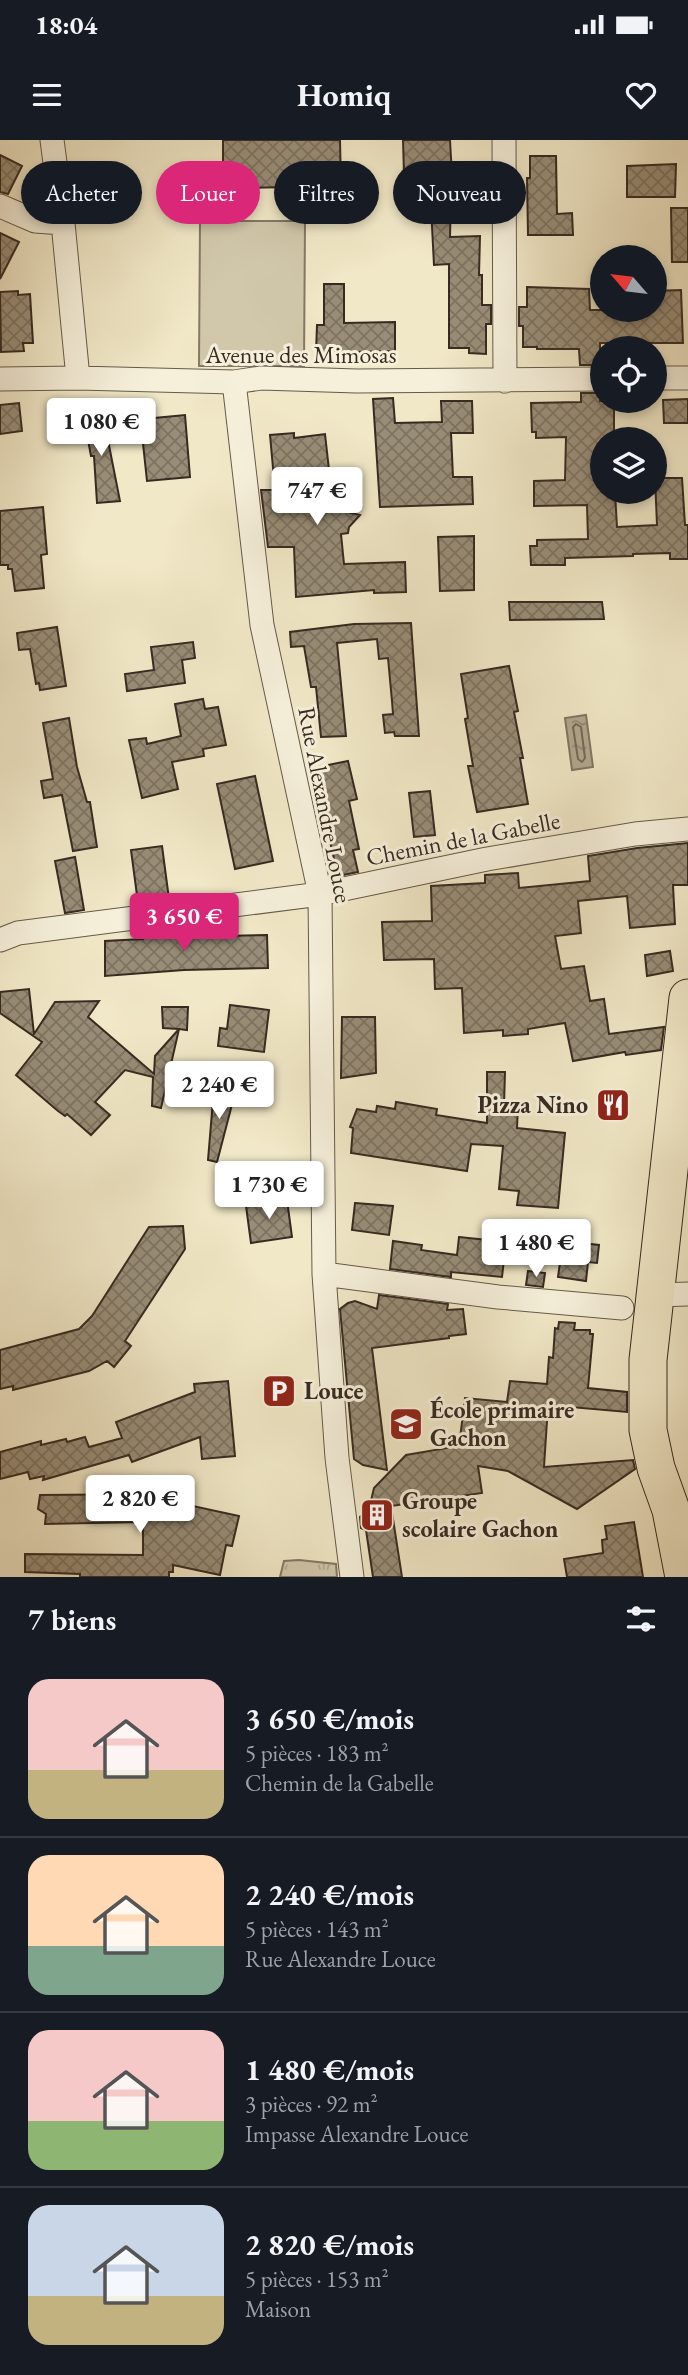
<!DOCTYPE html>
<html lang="fr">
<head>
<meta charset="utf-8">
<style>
  :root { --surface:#171b24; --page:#20242c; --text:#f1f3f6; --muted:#9ea1a6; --line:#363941; --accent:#db2777 }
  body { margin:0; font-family:"EB Garamond",serif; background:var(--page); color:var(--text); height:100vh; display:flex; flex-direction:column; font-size:26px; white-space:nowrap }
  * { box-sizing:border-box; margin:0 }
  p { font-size:23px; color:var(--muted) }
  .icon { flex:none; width:38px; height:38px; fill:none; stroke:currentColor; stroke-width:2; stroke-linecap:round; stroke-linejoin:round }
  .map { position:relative; height:1437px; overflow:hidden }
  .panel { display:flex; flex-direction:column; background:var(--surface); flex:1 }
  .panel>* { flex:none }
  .top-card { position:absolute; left:21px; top:21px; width:648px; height:63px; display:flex; gap:14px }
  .needle { width:46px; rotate:298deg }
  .controls { position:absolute; left:590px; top:105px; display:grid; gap:14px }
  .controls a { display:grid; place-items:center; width:77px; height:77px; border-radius:50%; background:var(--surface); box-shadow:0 4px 10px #0003; font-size:35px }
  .price { position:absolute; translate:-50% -60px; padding:0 16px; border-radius:7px; background:#fff; color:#222; font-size:23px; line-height:46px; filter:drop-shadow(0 2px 4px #0008) }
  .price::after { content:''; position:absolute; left:50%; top:42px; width:21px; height:16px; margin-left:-10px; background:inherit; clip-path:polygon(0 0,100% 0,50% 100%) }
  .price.active { background:var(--accent); color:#fff }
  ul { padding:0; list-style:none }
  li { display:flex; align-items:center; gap:21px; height:175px; padding:0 28px }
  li+li { border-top:2px solid var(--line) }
  li span { display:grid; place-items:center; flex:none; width:196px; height:140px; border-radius:21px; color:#555 }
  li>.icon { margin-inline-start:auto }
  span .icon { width:84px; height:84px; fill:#fffc; stroke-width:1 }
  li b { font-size:30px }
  h2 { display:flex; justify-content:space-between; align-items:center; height:84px; padding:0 28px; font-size:30px }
  .chip { padding:0 24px; border-radius:32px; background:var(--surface); box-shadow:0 4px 10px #0003; font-size:24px; line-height:63px }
  .chip.active { background:var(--accent); color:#fff }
  .status { display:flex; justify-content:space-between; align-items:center; height:49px; padding:0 35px; background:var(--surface); direction:ltr }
  .status svg { height:19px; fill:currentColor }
  header { display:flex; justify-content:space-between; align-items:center; height:91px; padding:0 28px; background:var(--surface); font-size:32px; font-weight:700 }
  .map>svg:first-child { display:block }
  .grass { fill:url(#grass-tufts); stroke:#847966; stroke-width:2 }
  .garden { fill:#d1c8ab; stroke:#847966; stroke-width:2 }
  .water { fill:url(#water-ripples); stroke:#817563; stroke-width:2 }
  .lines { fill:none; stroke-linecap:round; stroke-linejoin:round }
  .shore { stroke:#746858; stroke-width:2 }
  .building { fill:url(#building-cross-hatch); stroke:#372a21; stroke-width:2 }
  .minor-casing { stroke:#665a4a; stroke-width:25 }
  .primary-casing { stroke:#372a21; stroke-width:39 }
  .minor { stroke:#f6f0db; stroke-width:23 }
  .primary { stroke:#f1e8c7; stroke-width:37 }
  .labels { text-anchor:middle; stroke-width:6; stroke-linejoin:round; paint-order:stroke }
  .street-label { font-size:24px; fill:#372a21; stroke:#f6f0db }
  .poi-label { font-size:24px; font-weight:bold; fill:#372a21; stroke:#f6f0db; text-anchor:start }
</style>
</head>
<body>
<div class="status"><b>18:04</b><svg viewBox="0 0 49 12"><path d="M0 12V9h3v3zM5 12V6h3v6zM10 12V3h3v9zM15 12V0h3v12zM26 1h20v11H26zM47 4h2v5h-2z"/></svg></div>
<header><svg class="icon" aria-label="menu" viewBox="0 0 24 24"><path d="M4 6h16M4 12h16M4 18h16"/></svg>Homiq<svg class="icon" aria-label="heart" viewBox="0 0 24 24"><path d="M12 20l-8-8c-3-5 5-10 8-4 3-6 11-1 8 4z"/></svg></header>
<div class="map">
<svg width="688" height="1437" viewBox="0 0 688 1437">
  <defs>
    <pattern id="grass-tufts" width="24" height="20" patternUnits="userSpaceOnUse" patternTransform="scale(1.75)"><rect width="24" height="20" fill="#d1c8ab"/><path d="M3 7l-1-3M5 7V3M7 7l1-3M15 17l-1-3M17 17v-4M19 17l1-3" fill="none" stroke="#b4ac93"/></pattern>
    <pattern id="water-ripples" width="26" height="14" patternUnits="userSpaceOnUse" patternTransform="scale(1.75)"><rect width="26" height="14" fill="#b2a78f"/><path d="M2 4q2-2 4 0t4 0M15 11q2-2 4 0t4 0" fill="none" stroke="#928874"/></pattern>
    <pattern id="building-cross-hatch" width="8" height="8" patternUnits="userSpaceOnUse" patternTransform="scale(1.75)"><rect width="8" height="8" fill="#988d77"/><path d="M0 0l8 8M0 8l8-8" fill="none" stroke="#7d7361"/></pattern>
  </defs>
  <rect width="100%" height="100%" fill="#f1e8c7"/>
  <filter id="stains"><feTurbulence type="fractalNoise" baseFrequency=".00286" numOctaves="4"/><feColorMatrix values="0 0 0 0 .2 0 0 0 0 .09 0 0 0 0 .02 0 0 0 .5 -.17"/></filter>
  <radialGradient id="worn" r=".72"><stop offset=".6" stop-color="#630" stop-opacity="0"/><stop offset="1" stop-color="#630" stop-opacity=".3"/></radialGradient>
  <path class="grass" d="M299,1420L336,1424L337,1437H280L284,1421Z"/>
  <path class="garden" d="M200,81H305L304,226H199Z"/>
  <path class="water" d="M586,575L593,627L572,630L565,578Z"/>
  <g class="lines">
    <path class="shore" d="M576,584L581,587L585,618L582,622L578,619L573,587Z"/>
  </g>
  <path class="building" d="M223,0H340L341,46L243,48V56H226L227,22H223Z
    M403,0H450L453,54H451L450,97L480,96L479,135H482V165H491V184H486V214L469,213V208H449V124L434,125L431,67L405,69Z
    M0,15L22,26L8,54L0,52Z
    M530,16H556L557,74L572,73L573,95H528L527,38H530Z
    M676,24L675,57H627V26Z
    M671,68H688V122H672Z
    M0,93L19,102L0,139Z
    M324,144H344V183L395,182V211L316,213L317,185H324Z
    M527,147L589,149L590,170H654V151L681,150L683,203H600V225H580L579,209H537V207H523V186H519V167H527Z
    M18,151V155L30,154L33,203H23L24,211L1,212L0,152Z
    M581,253H600V261H614V299H602V352H615L617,387L657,385L655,338H682L685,385H688V419H670V413L633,414V416L565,418V425H531L530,406H537V400L588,399L587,365L534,366V341L565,340L566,297L536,298V292H532L531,263L581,262Z
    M393,258L395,283L442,282L441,261H472L473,293H451L453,337H472L473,364L380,367L373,259Z
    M688,259V283H664L663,260Z
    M19,263L22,291L0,294V265Z
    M102,270L120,361L97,363L94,316H91L83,273Z
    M185,275L190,337L147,341L142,294H146L144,279Z
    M294,293V298L325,294L329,330L297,334L307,371L345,364L347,372L360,375L349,387L348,393L341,394L344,424L405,422L406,452L374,453V450L296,457L294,407H268L261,350H275L270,295Z
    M43,367L47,414L41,415L44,448L15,451L12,429H8V425H0V371Z
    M474,396V450L440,451L438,397Z
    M509,462H602L604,479L510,480Z
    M411,483L419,596H395L394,592L385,593L383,575L393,574L392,561L388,518L379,519L377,499L337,503L346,596L321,597L316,547H311L304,506L291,507L290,492L354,484Z
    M57,487L66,546L40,550L39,543L36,544L30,509L19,510L17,493Z
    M193,502L195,518L182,520L185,543L127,551L125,534L154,530L151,507Z
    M509,526L518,571L514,572L523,618H520L528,664L477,672L468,626H473L465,579L468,578L461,534Z
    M203,559L205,569L218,567L226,605L203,609L204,616L172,622L178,649L142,658L129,600L146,598L147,604L181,596L175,564Z
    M69,578L77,627L87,662H90L97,707L73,711L62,655L44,658L41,641L53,639L43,583Z
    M348,621L357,659L349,661L359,709L353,710L358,732L338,736L313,628Z
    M255,636L273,721L235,729L217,644Z
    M430,651L435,695L414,697L409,653Z
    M688,703V745H673L675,784L630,788L627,756L578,761L581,793L555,796L561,829L584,826L590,861L604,859L609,894L664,887L661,910L626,915L625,912L573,921L565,883L528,889V894L503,896V890L464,893L462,848L435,849L434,819L384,820L382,782L432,781L431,746L485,743V735L518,733L519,748L590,741L588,716L637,708Z
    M162,706L169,759L138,763L131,710Z
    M75,717L84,770L65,773L55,721Z
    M173,787L174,797L267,795L268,828L184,830L105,836V801L143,799L142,791Z
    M670,811L673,831L647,836L645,815Z
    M29,849L34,894L55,862L99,861L88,877L154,934L155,916L179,889L163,888L162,867H188L187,890L179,889L161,968L152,966L153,937L125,930L95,962L110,975L91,995L67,974L65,976L58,971L16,935L42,902L0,873V852Z
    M230,865L269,870L264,912L218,906L220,888L227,889Z
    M342,877H375L376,933L341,938Z
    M487,932H505L504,965L518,966L517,988L565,993L558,1068L517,1065L519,1051L499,1049L503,1006L471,1004L467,1031L351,1013L353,988L350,987L357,969L376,972L377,966L395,969L396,962L437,969L436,975L487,983Z
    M214,948L235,953L217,1022L208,1020Z
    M287,1060L292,1097L251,1103L246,1066Z
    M355,1063L393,1066L389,1095L352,1090Z
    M183,1086L185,1109L125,1201L131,1206L114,1227L107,1221L89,1231L13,1250V1246L0,1249V1210L79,1189L92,1176L149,1087Z
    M459,1097L506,1102L502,1137L451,1132V1137L390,1129L393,1101L422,1105L421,1110L457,1115Z
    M563,1101L599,1105L597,1123L588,1122L586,1141L558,1137Z
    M528,1131L545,1133L543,1147L526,1145Z
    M379,1155L448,1164L447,1170L463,1169L466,1194L449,1196V1198L372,1208L387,1330L363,1325L354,1319L340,1169L348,1163L355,1161L377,1169Z
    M559,1182L575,1183L574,1190H590V1194H593L588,1248L627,1252V1272L548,1265L544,1327L633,1320L635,1329L577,1369L508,1331L478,1326L482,1353L391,1366L402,1437H373L366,1390L361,1388L360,1377L369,1369L374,1348L406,1315L459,1306L465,1258L507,1262L510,1241L547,1244L549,1217L553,1218L555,1188L558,1189Z
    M228,1241L235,1316L202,1319L200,1297L132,1322L129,1315L43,1340L44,1336L30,1339L28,1332L0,1339V1312L41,1301V1305L66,1299L67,1302L85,1297L89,1307L122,1298L116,1282L195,1252L194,1244Z
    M160,1350H188V1365L239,1376L232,1406L226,1405L220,1435L173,1425V1432H169V1437H80V1434L25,1432V1414L143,1415V1382L45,1384L46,1374L38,1369L40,1355L160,1354Z
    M634,1382L643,1437H567L564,1419L603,1413L602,1400L607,1399L605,1386Z"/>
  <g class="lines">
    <g class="minor-casing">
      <path id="minor" d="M52,0L63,83L78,238
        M504,0L505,241
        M0,66L35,81L63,83
        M654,238H688
        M0,239L78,238L234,242L261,238L357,241L602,239
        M234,242L262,485L320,754L324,1134L337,1318L352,1437
        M0,800L18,793L320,754L487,719L635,694L688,689
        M324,1134L498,1157L622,1168
        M656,1155L688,1154"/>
    </g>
    <g class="primary-casing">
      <path id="primary" d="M684,1437L671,1370L656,1328L648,1290V1220L688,858"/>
    </g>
    <use href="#minor" class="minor"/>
    <use href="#primary" class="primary"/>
  </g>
  <defs>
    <g id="restaurant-square" transform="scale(1.75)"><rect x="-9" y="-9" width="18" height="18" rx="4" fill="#8f2418" stroke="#f6f0db"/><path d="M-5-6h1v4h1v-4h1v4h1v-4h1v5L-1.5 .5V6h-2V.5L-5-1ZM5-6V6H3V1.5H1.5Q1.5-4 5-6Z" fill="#fff"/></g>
    <g id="parking-square" transform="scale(1.75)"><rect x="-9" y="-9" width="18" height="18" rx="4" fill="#8f2418" stroke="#f6f0db"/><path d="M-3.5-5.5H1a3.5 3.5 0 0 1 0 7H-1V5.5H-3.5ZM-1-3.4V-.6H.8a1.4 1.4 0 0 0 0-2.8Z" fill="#fff"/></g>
    <g id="school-square" transform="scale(1.75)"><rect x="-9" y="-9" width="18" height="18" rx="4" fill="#8f2418" stroke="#f6f0db"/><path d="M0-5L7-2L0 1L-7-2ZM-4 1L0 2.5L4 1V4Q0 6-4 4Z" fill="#fff"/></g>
    <g id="building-square" transform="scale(1.75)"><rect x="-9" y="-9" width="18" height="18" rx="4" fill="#8f2418" stroke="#f6f0db"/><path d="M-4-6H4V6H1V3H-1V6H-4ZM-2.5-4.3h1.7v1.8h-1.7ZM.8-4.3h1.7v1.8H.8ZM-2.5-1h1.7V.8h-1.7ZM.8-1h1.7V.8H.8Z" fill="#fff"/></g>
  </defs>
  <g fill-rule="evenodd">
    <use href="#restaurant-square" x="613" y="965"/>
    <use href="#parking-square" x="279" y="1251"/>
    <use href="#school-square" x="406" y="1284"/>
    <use href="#building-square" x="377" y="1375"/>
  </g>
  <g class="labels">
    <g class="street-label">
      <text x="301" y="223">Avenue des Mimosas</text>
      <text transform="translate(325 665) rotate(79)" y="8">Rue Alexandre Louce</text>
      <text transform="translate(463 699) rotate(-11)" y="8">Chemin de la Gabelle</text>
    </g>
    <g class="poi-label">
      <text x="588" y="973" text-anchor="end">Pizza Nino</text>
      <text x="304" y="1259">Louce</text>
      <text x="430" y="1278">École primaire<tspan x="430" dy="28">Gachon</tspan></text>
      <text x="402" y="1369">Groupe<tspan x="402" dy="28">scolaire Gachon</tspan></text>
    </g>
  </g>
  <rect width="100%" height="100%" filter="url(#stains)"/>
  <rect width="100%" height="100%" fill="url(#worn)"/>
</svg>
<div class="controls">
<a><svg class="needle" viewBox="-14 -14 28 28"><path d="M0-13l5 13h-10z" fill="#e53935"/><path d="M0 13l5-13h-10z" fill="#9ea1a6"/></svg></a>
<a><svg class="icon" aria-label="locate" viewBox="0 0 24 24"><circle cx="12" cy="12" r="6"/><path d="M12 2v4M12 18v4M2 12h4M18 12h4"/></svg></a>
<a><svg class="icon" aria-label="layers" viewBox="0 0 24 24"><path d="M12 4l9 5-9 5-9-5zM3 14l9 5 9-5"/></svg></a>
</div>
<b class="price" style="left:101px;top:318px">1 080 €</b>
<b class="price" style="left:317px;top:387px">747 €</b>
<b class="price active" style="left:184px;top:813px">3 650 €</b>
<b class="price" style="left:219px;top:981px">2 240 €</b>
<b class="price" style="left:269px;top:1081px">1 730 €</b>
<b class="price" style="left:536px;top:1139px">1 480 €</b>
<b class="price" style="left:140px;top:1395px">2 820 €</b>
<div class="top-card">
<a class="chip">Acheter</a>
<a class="chip active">Louer</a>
<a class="chip">Filtres</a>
<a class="chip">Nouveau</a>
</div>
</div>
<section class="panel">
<h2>7 biens<svg class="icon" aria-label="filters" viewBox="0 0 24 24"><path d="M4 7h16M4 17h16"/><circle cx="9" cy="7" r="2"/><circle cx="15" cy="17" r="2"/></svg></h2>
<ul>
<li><span style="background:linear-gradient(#f6c9c9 65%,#c2b280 0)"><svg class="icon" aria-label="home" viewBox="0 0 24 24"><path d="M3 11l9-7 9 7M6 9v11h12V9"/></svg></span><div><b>3 650 €/mois</b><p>5 pièces · 183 m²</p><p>Chemin de la Gabelle</p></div></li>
<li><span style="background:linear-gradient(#ffd9b3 65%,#7fa58c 0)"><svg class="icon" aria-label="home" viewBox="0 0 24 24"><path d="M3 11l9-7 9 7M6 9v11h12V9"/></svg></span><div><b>2 240 €/mois</b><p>5 pièces · 143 m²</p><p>Rue Alexandre Louce</p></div></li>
<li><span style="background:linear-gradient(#f6c9c9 65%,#8fb573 0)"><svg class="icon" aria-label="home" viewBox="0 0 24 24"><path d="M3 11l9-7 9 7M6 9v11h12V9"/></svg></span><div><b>1 480 €/mois</b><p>3 pièces · 92 m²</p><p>Impasse Alexandre Louce</p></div></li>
<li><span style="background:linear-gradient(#c9d6e8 65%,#c2b280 0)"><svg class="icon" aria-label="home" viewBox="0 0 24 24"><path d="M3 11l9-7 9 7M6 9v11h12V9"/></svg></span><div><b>2 820 €/mois</b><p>5 pièces · 153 m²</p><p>Maison</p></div></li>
</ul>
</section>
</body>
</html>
